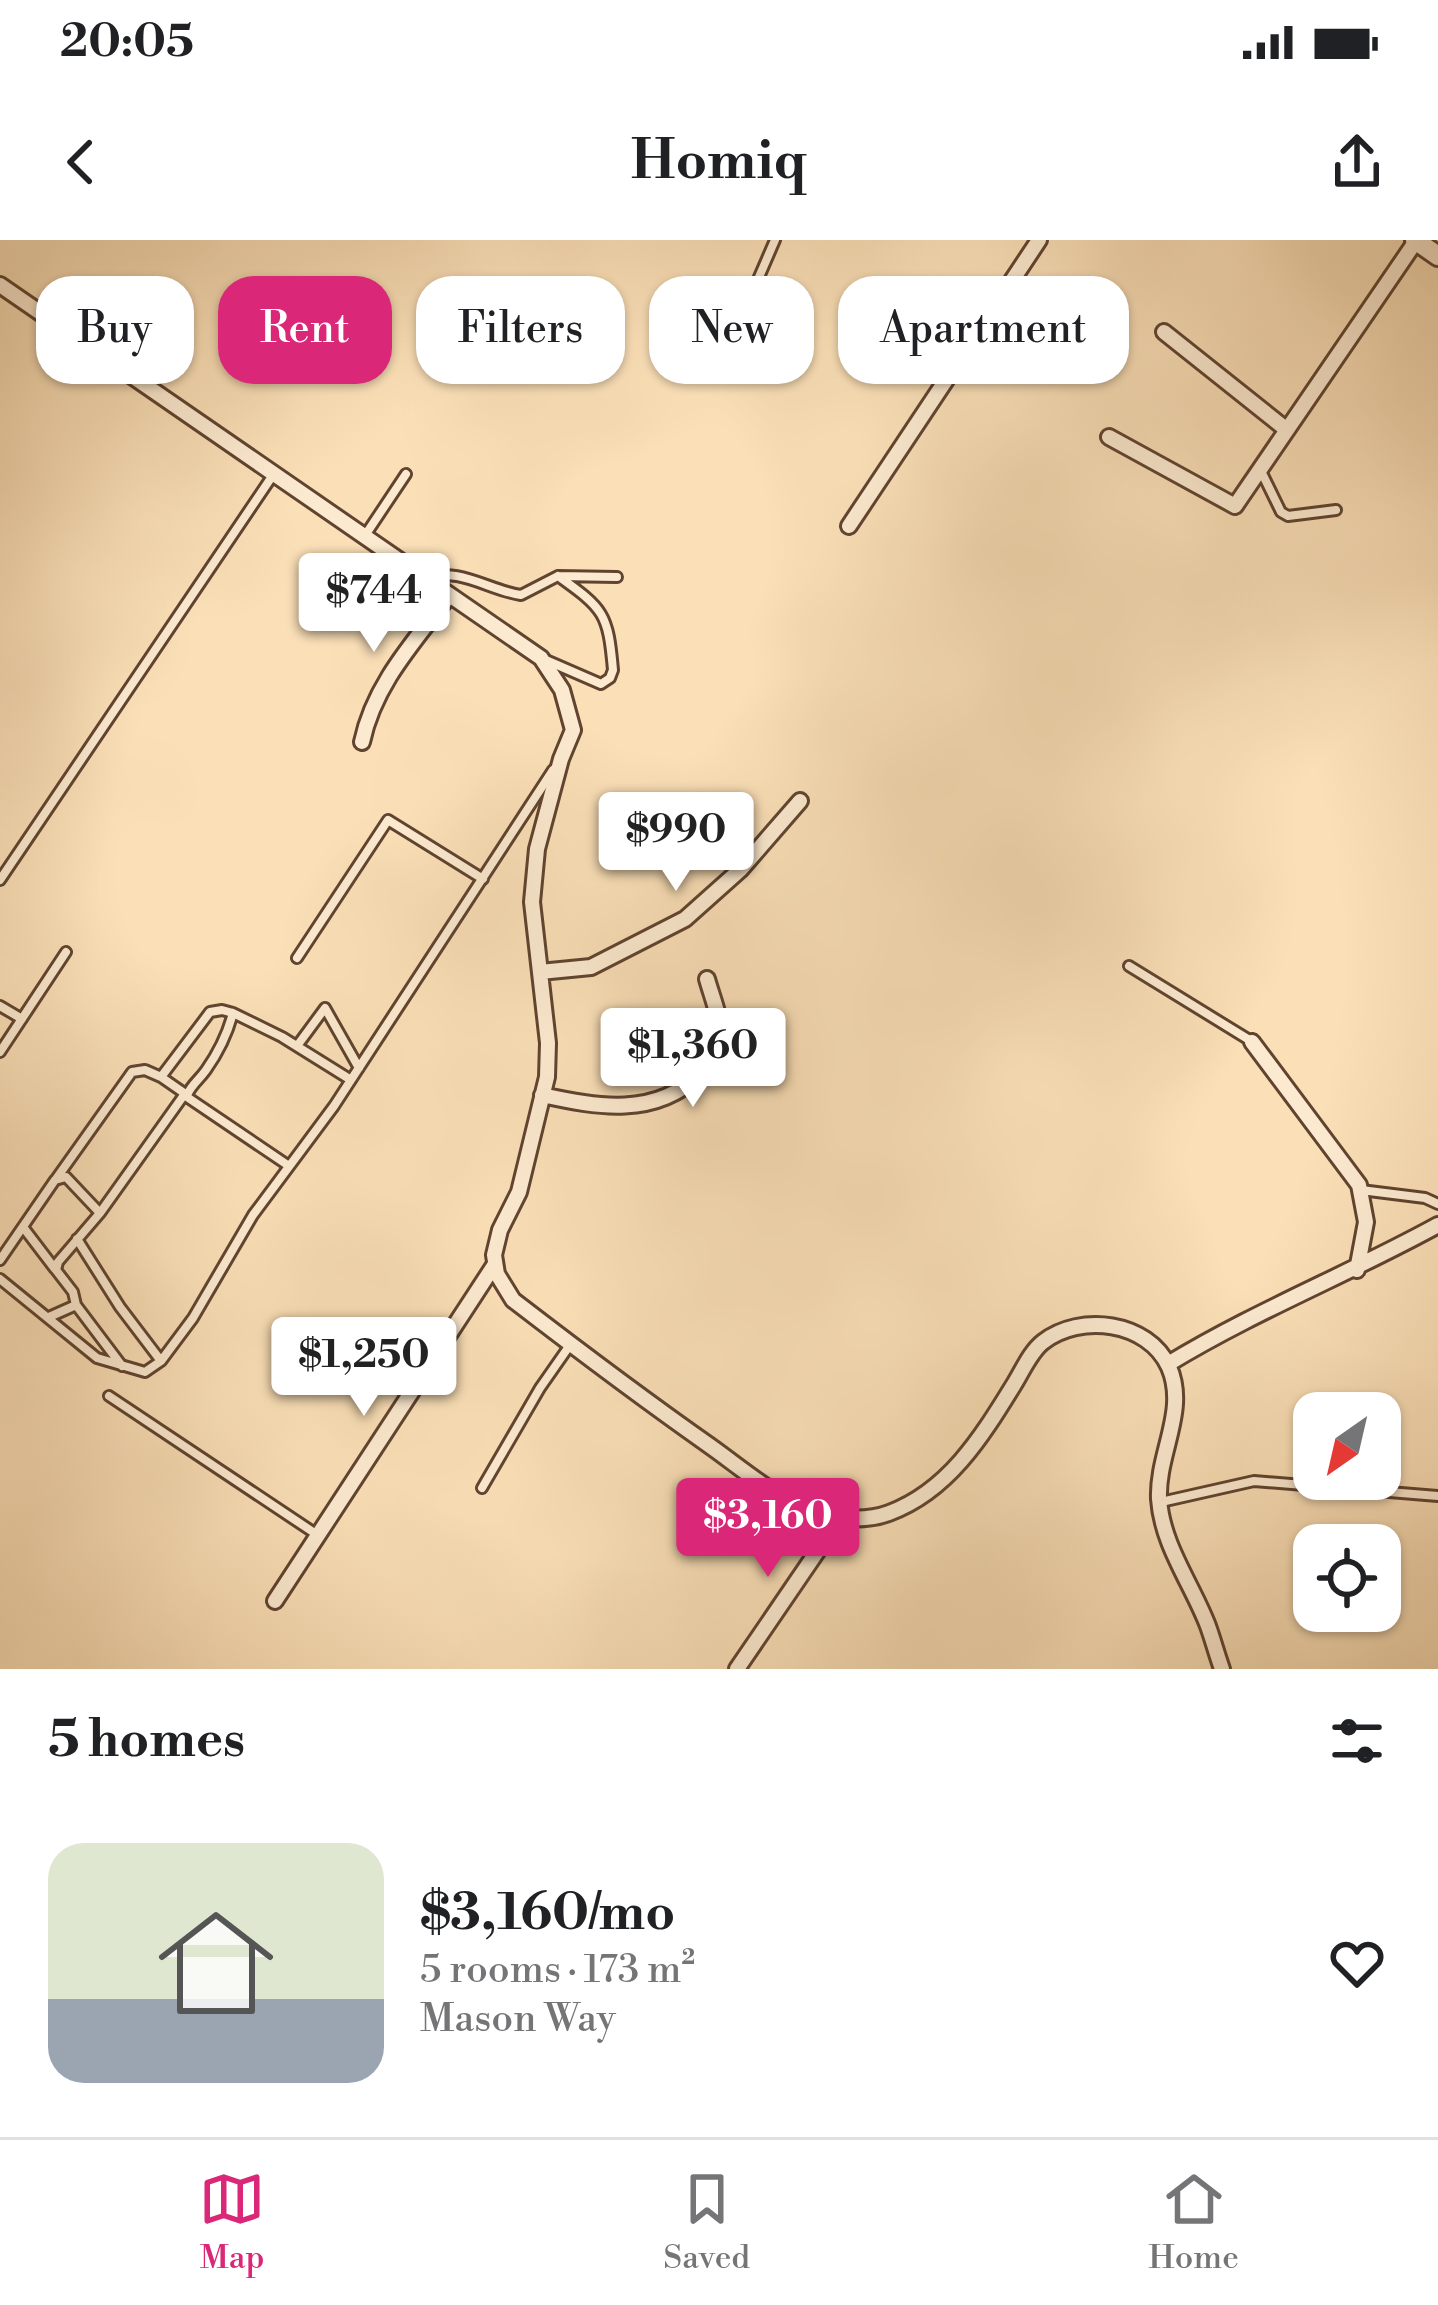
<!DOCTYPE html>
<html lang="en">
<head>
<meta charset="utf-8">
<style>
  :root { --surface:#fff; --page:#f6f6f6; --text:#202124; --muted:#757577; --line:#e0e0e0; --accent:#db2777 }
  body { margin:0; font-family:"Libre Bodoni",serif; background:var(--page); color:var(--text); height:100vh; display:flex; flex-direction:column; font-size:45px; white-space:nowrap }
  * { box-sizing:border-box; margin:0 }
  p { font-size:39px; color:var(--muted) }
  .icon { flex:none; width:66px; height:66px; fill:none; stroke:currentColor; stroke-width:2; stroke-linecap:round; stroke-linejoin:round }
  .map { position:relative; height:1429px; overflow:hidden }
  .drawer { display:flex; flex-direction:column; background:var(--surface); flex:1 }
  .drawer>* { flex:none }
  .guide { position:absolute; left:36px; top:36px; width:1368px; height:108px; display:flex; gap:24px }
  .needle { width:78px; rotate:214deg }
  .tools { position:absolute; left:1293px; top:1152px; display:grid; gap:24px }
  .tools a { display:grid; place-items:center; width:108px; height:108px; border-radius:24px; background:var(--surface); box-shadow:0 3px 9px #0004; font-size:60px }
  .price { position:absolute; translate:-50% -102px; padding:0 27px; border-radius:12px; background:#fff; color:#222; font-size:39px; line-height:78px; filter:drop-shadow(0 3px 6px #0008) }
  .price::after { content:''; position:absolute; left:50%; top:72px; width:36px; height:27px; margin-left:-18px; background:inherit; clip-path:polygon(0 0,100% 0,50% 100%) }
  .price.selected { background:var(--accent); color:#fff }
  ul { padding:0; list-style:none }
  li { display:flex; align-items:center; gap:36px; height:300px; padding:0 48px }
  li+li { border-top:3px solid var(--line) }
  li span { display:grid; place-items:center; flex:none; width:336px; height:240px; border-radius:36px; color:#555 }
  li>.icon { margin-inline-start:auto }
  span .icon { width:144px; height:144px; fill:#fffc; stroke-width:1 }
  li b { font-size:51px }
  h2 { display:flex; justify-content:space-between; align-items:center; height:144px; padding:0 48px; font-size:51px }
  .pill { padding:0 42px; border-radius:36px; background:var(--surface); box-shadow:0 3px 9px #0004; font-size:42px; line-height:108px }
  .pill.selected { background:var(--accent); color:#fff }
  .status { display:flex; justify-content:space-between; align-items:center; height:84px; padding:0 60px; background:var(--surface); direction:ltr }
  .status svg { height:33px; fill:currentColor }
  header { display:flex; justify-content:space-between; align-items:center; height:156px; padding:0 48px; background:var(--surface); font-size:54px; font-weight:700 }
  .tab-bar { display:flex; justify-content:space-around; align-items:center; height:168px; border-top:3px solid var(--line); background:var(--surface); font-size:33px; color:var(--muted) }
  .tab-bar a { display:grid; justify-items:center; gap:6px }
  .tab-bar .selected { color:var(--accent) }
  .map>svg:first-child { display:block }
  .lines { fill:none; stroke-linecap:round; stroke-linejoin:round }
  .service-casing { stroke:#604430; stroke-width:14 }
  .minor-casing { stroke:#604430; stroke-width:20 }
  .tertiary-casing { stroke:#604430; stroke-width:24 }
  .service { stroke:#fcead0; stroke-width:8 }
  .minor { stroke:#fcead0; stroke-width:14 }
  .tertiary { stroke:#fcead0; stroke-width:18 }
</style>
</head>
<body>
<div class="status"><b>20:05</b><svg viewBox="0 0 49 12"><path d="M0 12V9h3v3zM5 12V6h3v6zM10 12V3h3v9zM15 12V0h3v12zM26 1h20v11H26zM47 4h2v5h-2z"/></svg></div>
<header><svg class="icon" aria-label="back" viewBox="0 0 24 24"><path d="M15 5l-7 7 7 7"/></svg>Homiq<svg class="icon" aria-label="share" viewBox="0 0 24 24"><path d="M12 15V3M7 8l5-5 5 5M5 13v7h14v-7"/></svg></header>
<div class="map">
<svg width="1438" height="1429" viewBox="0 0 1438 1429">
  <rect width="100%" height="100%" fill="#fadfb7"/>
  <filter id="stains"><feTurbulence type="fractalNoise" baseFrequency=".00167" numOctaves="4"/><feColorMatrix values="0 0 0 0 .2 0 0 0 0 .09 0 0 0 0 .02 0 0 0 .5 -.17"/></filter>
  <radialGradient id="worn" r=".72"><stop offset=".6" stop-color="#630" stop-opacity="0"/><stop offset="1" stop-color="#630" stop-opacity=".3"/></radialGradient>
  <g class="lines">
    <g class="service-casing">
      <path id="service" d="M756,44L775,0
        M1261,231L1281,272L1288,276L1336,270
        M364,297L406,234
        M425,339C460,326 487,350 521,355L558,336L617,337
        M548,421L601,444L610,438L613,430C608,373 604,369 558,336
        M0,640L273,235
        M297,718L388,580L483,639
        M1129,726L1251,801
        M0,766L22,779
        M222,770L233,773C228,792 218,813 206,830C199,840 192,844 187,855L161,837L210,772Z
        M233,773L282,797L351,840
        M297,806L325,768L359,828
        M0,812L66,712
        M56,939L132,832L145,830L161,837
        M1361,950L1425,958L1438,964
        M23,987L55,1029
        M77,999L120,1067L161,1121
        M0,1020L55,940L66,937L100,973L184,855L289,926
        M0,1039L97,1118L145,1132L161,1121L193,1078L253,975L334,866L553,530
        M76,1065L73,1052L56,1030L58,1022L100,973
        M49,1077L76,1065L122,1126
        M109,1156L316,1294
        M482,1248L540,1148L570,1105
        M1161,1262L1254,1241L1438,1256"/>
    </g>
    <g class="minor-casing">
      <path id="minor" d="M0,45L541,418L562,450L573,490L561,519L537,609L532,662L548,803L547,837L519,952L500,990L494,1015L497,1034L513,1060C578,1110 643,1159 710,1206C741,1228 773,1256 809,1270C832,1279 865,1282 889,1273C948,1251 981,1198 1013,1146C1022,1132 1030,1112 1043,1102C1080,1073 1148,1081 1169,1127C1188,1171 1157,1213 1159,1259C1162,1305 1192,1344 1208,1386C1213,1400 1217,1415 1222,1429
        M1164,92L1287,190
        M1109,197L1235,266L1416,1
        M849,286L1039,0
        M362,502C374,445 413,403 448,357
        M540,732L591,727L685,679L741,629L800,561
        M1252,802L1359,945L1366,982L1357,1030
        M542,855C597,867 655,878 700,834C712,822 720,811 720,793C720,775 712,757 707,739
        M1168,1124C1255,1071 1349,1034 1438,985
        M275,1361L495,1024
        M737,1429L840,1278"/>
    </g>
    <g class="tertiary-casing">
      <path id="tertiary" d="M1415,0L1438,16"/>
    </g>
    <use href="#service" class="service"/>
    <use href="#minor" class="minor"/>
    <use href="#tertiary" class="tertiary"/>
  </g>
  <rect width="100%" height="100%" filter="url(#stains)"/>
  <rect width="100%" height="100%" fill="url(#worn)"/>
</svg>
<div class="tools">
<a><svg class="needle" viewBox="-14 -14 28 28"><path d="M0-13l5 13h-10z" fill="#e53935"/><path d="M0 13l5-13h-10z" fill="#757577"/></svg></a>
<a><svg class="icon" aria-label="locate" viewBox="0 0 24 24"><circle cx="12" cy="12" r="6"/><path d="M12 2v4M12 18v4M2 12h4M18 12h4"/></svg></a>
</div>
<b class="price" style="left:374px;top:415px">$744</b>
<b class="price" style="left:676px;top:654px">$990</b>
<b class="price" style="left:693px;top:870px">$1,360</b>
<b class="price" style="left:364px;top:1179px">$1,250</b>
<b class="price selected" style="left:768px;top:1340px">$3,160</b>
<div class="guide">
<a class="pill">Buy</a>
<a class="pill selected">Rent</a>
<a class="pill">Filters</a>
<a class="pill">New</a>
<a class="pill">Apartment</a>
</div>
</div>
<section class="drawer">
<h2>5 homes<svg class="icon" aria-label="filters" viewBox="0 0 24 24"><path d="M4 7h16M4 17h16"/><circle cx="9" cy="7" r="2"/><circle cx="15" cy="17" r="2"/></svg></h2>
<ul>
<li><span style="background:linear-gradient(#dfe7d0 65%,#9aa5b1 0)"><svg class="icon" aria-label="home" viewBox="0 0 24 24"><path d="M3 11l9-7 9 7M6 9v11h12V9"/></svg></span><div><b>$3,160/mo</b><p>5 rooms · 173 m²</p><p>Mason Way</p></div><svg class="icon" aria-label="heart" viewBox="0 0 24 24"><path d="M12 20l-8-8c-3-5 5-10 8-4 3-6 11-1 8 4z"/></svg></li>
</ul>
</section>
<nav class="tab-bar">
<a class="selected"><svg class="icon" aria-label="map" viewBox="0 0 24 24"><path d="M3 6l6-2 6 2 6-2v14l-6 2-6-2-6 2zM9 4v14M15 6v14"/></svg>Map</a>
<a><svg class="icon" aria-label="saved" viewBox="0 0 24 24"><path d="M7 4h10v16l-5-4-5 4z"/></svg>Saved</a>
<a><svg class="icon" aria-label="home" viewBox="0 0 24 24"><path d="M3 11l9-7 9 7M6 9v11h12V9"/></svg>Home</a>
</nav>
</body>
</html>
